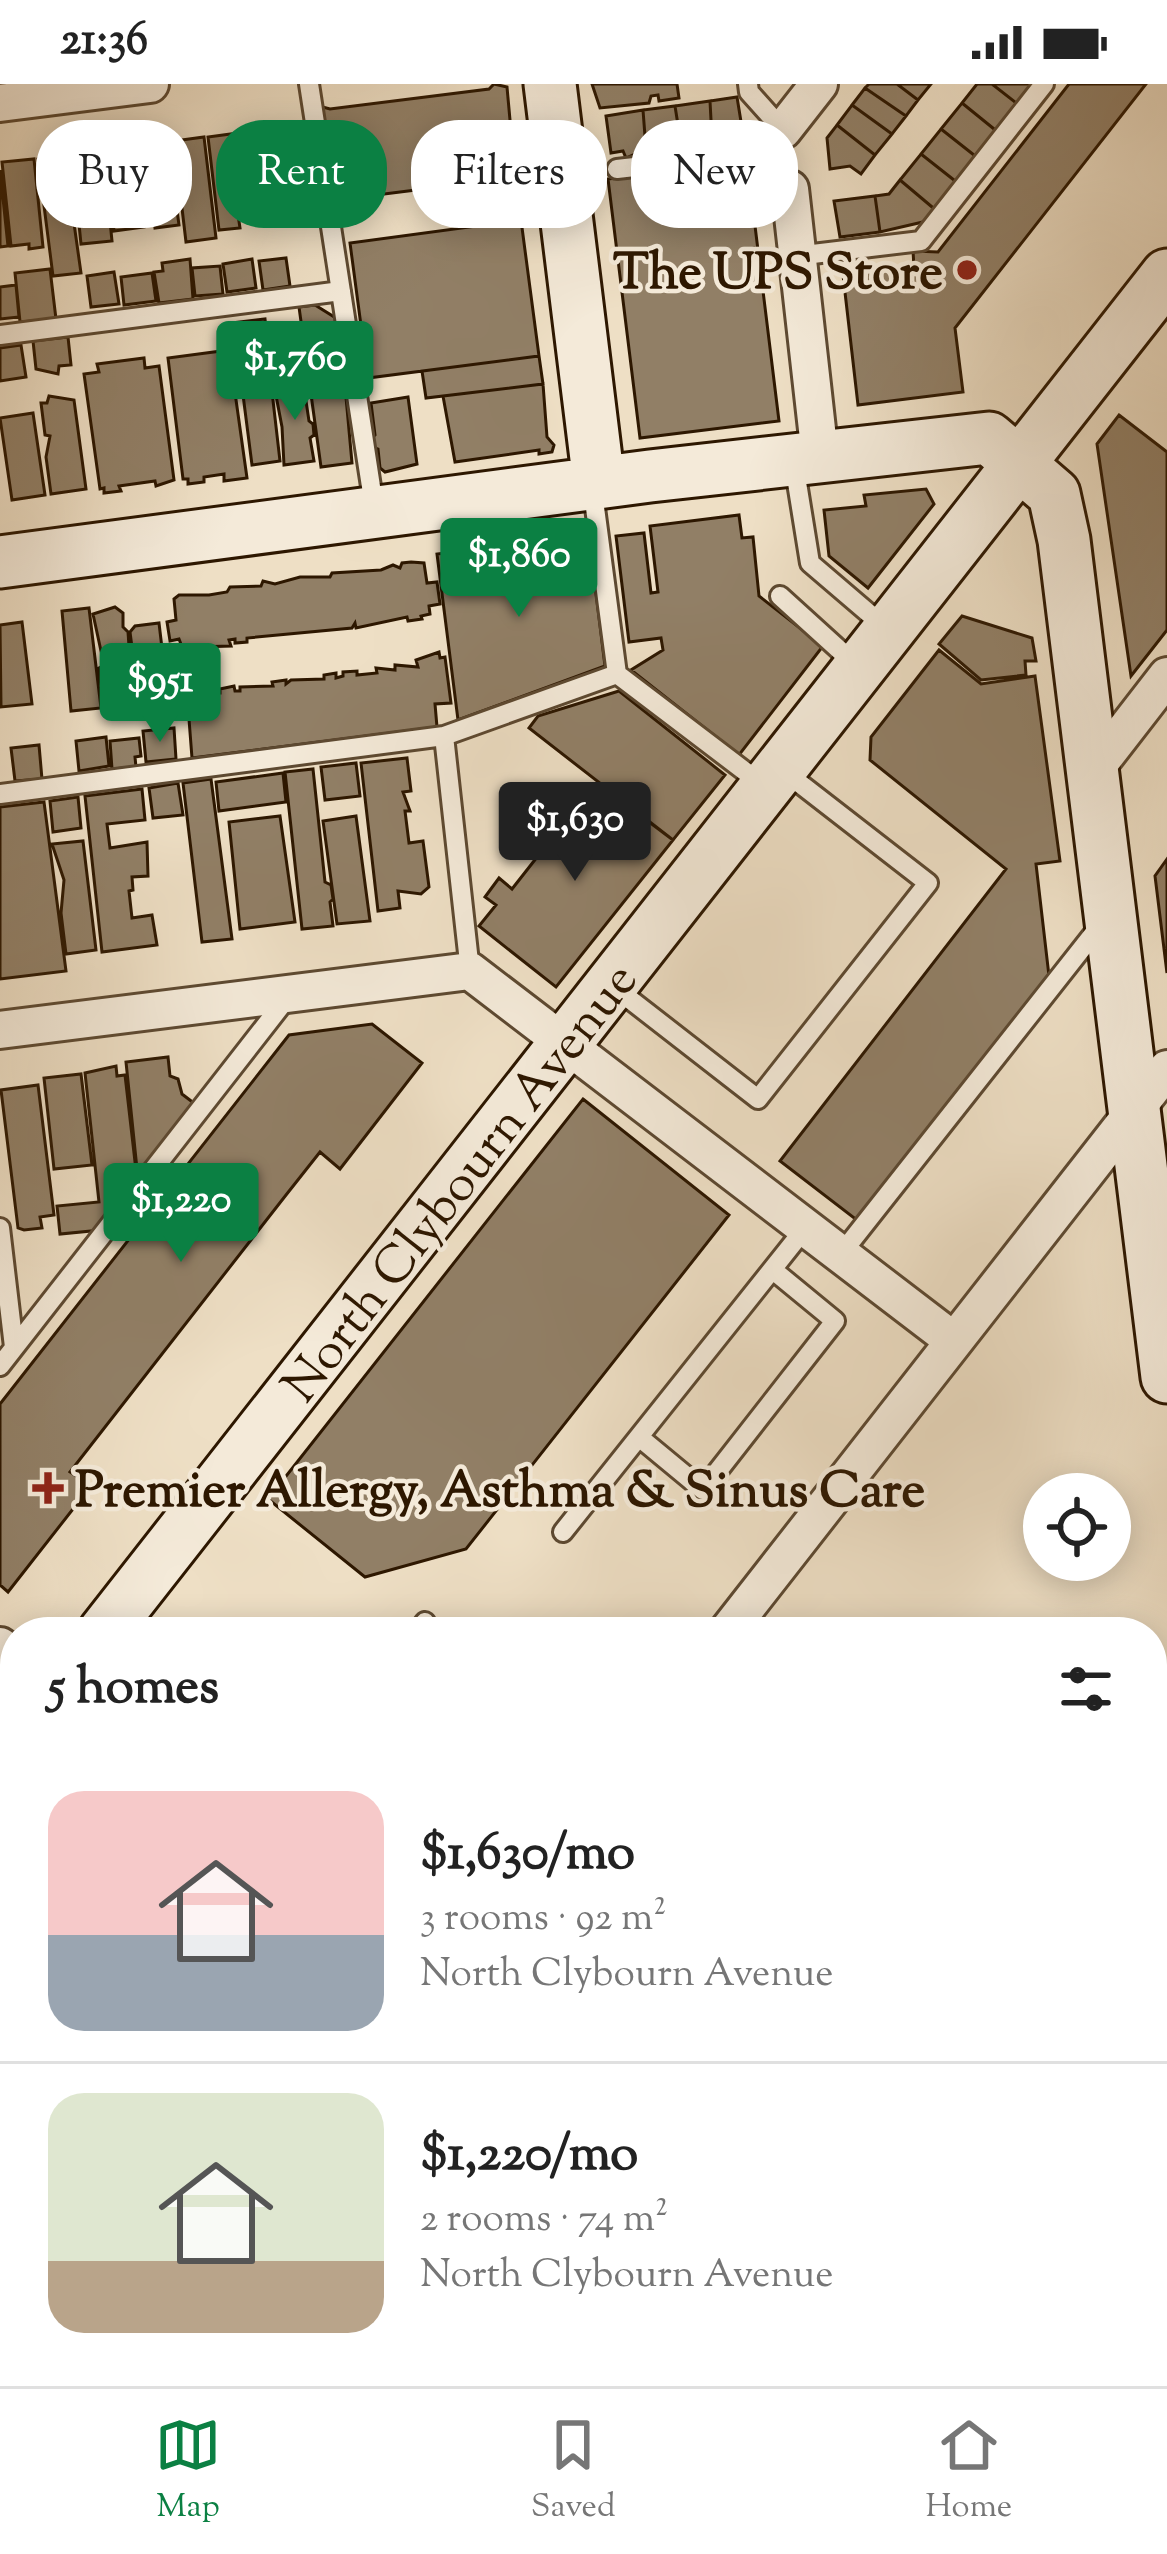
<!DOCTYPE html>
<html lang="en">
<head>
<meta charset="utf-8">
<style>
  :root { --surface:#fff; --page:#f6f6f6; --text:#222; --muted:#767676; --line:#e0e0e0; --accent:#0b8043 }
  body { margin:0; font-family:"Sorts Mill Goudy",serif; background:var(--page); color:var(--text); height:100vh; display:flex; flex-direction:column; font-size:45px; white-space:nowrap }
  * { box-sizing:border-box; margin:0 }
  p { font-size:39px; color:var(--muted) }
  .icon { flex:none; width:66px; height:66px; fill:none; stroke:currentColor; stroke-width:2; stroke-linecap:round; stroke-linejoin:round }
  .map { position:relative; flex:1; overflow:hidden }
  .drawer { position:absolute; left:0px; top:1533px; width:1167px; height:771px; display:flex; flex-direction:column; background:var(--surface); border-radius:48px 48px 0 0; box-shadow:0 6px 30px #0003 }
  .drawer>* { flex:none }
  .banner { position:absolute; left:36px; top:36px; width:1095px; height:108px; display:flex; gap:24px }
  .controls { position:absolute; left:1023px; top:1389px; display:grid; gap:24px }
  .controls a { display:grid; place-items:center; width:108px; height:108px; border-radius:50%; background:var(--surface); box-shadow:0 6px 30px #0003; font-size:60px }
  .price { position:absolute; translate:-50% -102px; padding:0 27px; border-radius:12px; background:var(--accent); color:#fff; font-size:39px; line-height:78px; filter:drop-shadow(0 3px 6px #0008) }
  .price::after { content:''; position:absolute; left:50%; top:72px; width:36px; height:27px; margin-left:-18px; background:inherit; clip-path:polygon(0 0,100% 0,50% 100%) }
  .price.on { background:#222; color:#fff }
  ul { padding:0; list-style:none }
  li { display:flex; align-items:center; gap:36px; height:300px; padding:0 48px }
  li+li { border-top:3px solid var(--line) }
  li span { display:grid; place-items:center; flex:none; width:336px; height:240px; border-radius:36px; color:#555 }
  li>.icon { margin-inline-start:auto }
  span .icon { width:144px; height:144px; fill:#fffc; stroke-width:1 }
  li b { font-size:51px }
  h2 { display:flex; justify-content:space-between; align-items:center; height:144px; padding:0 48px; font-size:51px }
  .tag { padding:0 42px; border-radius:48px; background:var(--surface); box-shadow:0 6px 30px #0003; font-size:42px; line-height:108px }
  .tag.on { background:var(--accent); color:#fff }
  .status { display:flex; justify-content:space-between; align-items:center; height:84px; padding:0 60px; background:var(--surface); direction:ltr }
  .status svg { height:33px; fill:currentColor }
  .tab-bar { display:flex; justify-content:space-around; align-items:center; height:168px; border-top:3px solid var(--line); background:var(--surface); font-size:33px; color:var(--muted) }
  .tab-bar a { display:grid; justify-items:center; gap:6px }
  .tab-bar .on { color:var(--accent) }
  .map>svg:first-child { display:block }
  .building { fill:#917f66; stroke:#2d1700; stroke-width:3 }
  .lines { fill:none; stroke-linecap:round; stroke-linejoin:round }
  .lane-casing { stroke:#5d4931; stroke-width:24 }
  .street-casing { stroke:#5d4931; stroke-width:42 }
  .secondary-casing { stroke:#2d1700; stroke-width:57 }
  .lane { stroke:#f4ead9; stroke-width:18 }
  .street { stroke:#f4ead9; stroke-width:36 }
  .secondary { stroke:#f4ead9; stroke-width:51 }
  .poi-dot { fill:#8f2418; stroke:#f4ead9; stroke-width:4.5 }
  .labels { text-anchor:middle; stroke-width:9; stroke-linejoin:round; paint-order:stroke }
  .poi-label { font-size:51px; font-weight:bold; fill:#2d1700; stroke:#f4ead9; text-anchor:end }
  .street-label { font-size:51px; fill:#2d1700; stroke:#f4ead9 }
</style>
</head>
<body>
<div class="status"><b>21:36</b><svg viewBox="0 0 49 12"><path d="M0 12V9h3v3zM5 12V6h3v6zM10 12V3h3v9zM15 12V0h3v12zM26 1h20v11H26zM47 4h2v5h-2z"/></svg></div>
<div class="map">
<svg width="1167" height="2302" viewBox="0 0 1167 2302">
  <rect width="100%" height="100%" fill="#eedfc5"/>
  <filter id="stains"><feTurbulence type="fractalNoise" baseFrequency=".00167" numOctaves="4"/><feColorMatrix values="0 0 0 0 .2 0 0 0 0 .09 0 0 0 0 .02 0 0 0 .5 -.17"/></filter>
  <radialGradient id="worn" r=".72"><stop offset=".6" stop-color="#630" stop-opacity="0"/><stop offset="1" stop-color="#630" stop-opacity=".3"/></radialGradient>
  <path class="building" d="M494,0L507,3L516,102L457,110L456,101L368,112L369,119L354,121L353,107L329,110L319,22L330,25L489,5Z
    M592,0H677L679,14L659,17L658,11L651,12L649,19L600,24Z
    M869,0H897L918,16L906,32L865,4Z
    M897,0H931L918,16Z
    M977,0H992L1020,22L999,49L962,19Z
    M992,0H1034L1020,22Z
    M1069,0H1146L955,244L963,308L858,321L843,191L914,183L913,167L938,168Z
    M865,4L906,32L892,50L852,21Z
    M737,13L743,50L724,62L720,54L712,55L710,17Z
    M710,17L712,55L692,65L687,59L681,60L675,22Z
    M962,19L999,49L979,75L941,45Z
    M852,21L892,50L875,71L837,41Z
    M675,22L681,60L659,70L655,64L646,65L643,26Z
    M643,26L646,65L626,74L623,67L611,69L606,32Z
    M307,41L317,112L288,116L278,44Z
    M837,41L875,71L861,90L850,82L830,85L827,54Z
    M269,45L279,116L251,120L242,48Z
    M941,45L979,75L959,100L921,70Z
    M238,49L246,124H237L240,144L219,146L208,53Z
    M204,53L216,154L186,158L174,57Z
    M168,57L179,141L155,144L154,132L149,133L140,61Z
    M134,63L144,143L114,147L105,66Z
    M103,68L112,157L81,160L72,71Z
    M66,70L69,95L74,99L70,111L81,189L53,192L38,75Z
    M921,70L959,100L938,128L900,96Z
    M34,75L43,163L29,165V160L11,162L2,78Z
    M734,79L736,95L749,93L779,337L640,354L608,95Z
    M0,86L8,162L0,163Z
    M900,96L938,128L927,142L923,138L880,148L875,112L889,110Z
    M875,112L880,148L840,153L834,117Z
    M521,136L539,272L368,294L350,159Z
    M286,174L290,202L263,206L259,177Z
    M190,175L193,215L159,219L154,188L163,187L162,179Z
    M252,175L256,204L227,208L223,180Z
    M220,182L223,210L195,212L192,184Z
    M50,185L56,235L20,238L15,189Z
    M114,188L119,220L91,223L87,192Z
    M152,189L156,217L124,221L121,193Z
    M16,201L19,233L0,235V203Z
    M315,221L339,236L352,379L321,383L299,223Z
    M265,235L268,263L234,267L231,239Z
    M68,253L71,281L59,282L58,290L36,285L33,257Z
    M21,261L26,293L0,297V264Z
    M229,266L247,394L224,397V390L204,393V398L188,400V395H183L168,274Z
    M539,272L543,300L426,314L422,287Z
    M144,274L145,284L159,282L174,396L156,402L155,397L119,402L121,407L104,409V404L100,405L84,290L99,288L97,280Z
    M303,297L309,337L313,340L314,351L310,354L314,377L284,381L282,343L274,301Z
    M271,299L280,377L252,381L242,303Z
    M543,300L547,353L554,361L552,368L539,370V366L455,378L443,312Z
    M49,312L74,316L86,405L51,410L46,373L50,352L45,351L41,319H47Z
    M408,313L417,380L385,388L380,384L378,365L372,363L371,355L375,351L371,319Z
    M33,329L45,411L12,416L0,334Z
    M1119,331L1167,368V546L1131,592L1097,360Z
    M926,405L934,420L868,504L829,472L824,426L866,422L864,411Z
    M739,431L742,454L753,453L759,512L823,562L739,671L631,586L663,566L661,554L629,558L616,452L644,449L651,509L658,508L650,442Z
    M589,452L605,582L458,636L437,470Z
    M411,478L424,479L427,499L437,498L440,520L429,522L430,530L421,532L422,535L408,537L407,533L356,544L355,539L352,544L247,554V558L235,559V555L229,556L231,562L197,563L198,567L184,568L179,555L170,557L167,538L176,536L174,515L179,511H209L227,508L230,503L261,502L263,497L275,500L300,493H330L332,489L381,486L393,481L400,484L402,479Z
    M115,523L123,529V543L128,548L129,562L126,566L131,610L103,613L99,584L104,581L93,530Z
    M89,524L101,624L71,627L62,527Z
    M962,532L1032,554L1036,577H1025L1026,591L981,596L939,560Z
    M22,538L32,620L1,623L0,541Z
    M159,539L168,615L139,618L130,548L135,542Z
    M939,566L981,600L1035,592L1060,777L1036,780L1049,892L858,1137L780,1077L1006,785L870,676L871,653Z
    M439,568L440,574L445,573L451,619L435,620L437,643L192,674L187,609H220V605L234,602L235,607H240V603L273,602L272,598L286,596V600L291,596L324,595V591L336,589V594L343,592V588L357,587V591L377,589L376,584L395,586V581L418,583L416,576Z
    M619,607L725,691L673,756L529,644L538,632Z
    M174,644L176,675L146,678L143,647Z
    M106,653L109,682L79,687L76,657Z
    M139,654L141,672L135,673L136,683L112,685L110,657Z
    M39,661L42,695L15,697L11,664Z
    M407,674L411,707L403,708L410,727H405L409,759L423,757L429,803L421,810L398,807L400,824L378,827L361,679Z
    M356,679L360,712L325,716L321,683Z
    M313,685L325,798L331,801L333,815L330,818L333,842L302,845L285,688Z
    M283,689L286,718L219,727L216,698Z
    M211,695L232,855L202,858L183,699Z
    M596,698L673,756L556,903L479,842L496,821L485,813L499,794L512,805Z
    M178,699L183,731L153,734L149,704Z
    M142,705L145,736L107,740L110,764L147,758L148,792L132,793L133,806L129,807L132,834L152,831L157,861L102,868L85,712Z
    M78,713L81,744L53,748L50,717Z
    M44,718L66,887L0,895V723Z
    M280,732L295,838L240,845L229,738Z
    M356,732L370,837L337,840L323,737Z
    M83,757L96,866L66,870L61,829L64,796L52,760Z
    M1167,775V889L1155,792Z
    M372,940L422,979L340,1085L320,1068L286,1111L70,1388L91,1402L8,1508L0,1501V1320L289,951Z
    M168,973L170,992L178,995L182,1010L199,1023L138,1095L126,978Z
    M116,982L117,992L125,991L137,1095L101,1146L60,1150L57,1122L99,1118L85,989Z
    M81,990L92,1081L54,1085L44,994Z
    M38,1001L54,1131L40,1133L42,1144L24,1146L18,1144L1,1006Z
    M583,1015L729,1131L466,1465L365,1493L268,1415Z
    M15,1891V2027L0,2038V1910Z
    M15,2096V2273L0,2275V2098Z"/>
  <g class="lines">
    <g class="lane-casing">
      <path id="lane" d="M309,0L374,422
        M617,85L749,70L783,46L749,8L748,0
        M796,172L921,157L1044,0
        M0,251L341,207
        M794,380L810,479L886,544
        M592,401L617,590L763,701
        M780,512L856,581
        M444,652L470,887
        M0,710L444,652L617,590
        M614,903L758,1015L928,799L785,688
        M0,1144L14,1263
        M841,1170L1102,839
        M0,1282L287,914
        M639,1353L703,1406L835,1237L773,1186
        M563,1448L806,1143
        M417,1548L425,1538
        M0,2049L15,2038
        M1152,2177L1167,2175
        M323,2289L325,2302"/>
    </g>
    <g class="street-casing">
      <path id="street" d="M0,19L150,0
        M783,46L819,0
        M790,105L820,372
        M1095,685L1167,592
        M0,946L470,887L954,1257
        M727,1548L1167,985
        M0,1562L15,1573
        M135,2302L145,2289"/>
    </g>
    <g class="secondary-casing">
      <path id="secondary" d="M550,0L599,399
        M0,478L650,392L989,354L1054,410L1064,456L1167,1293
        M104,1548L1167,191
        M0,1683L15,1663"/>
    </g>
    <use href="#lane" class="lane"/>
    <use href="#street" class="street"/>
    <use href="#secondary" class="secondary"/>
  </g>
  <g class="poi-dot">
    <circle cx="967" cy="186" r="12"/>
    <path d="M42 1386h12v12h12v12h-12v12h-12v-12h-12v-12h12z"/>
  </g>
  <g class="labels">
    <g class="poi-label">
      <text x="943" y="204">The UPS Store</text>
      <text x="75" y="1422" text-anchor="start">Premier Allergy, Asthma &amp; Sinus Care</text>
    </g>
    <g class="street-label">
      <text transform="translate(458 1097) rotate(-52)" y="18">North Clybourn Avenue</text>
    </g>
  </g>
  <rect width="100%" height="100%" filter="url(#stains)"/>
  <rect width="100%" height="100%" fill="url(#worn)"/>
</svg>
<div class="controls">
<a><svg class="icon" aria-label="locate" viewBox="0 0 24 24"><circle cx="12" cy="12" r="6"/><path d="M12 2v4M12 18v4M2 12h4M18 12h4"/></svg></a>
</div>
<b class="price" style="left:295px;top:339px">$1,760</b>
<b class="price" style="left:519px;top:536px">$1,860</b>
<b class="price" style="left:160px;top:661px">$951</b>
<b class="price on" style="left:575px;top:800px">$1,630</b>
<b class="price" style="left:181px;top:1181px">$1,220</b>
<div class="banner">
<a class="tag">Buy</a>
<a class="tag on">Rent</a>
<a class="tag">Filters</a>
<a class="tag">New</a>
</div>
<section class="drawer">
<h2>5 homes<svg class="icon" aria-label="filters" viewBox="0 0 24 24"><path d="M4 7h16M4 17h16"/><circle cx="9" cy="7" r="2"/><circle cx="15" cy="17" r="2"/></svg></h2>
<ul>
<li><span style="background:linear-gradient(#f6c9c9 60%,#9aa5b1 0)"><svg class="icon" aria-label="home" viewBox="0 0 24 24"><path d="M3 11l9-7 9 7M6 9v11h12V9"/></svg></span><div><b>$1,630/mo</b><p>3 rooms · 92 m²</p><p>North Clybourn Avenue</p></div></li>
<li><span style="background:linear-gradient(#dfe7d0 70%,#b9a48a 0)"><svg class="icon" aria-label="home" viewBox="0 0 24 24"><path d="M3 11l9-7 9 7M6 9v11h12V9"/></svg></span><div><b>$1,220/mo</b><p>2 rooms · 74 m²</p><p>North Clybourn Avenue</p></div></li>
</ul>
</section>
</div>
<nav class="tab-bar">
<a class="on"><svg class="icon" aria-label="map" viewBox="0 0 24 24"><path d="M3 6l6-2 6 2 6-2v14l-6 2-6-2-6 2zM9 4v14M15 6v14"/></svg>Map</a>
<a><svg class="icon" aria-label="saved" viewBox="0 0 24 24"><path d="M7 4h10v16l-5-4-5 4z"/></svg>Saved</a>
<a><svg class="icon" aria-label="home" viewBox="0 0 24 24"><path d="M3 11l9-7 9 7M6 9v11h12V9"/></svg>Home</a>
</nav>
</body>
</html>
